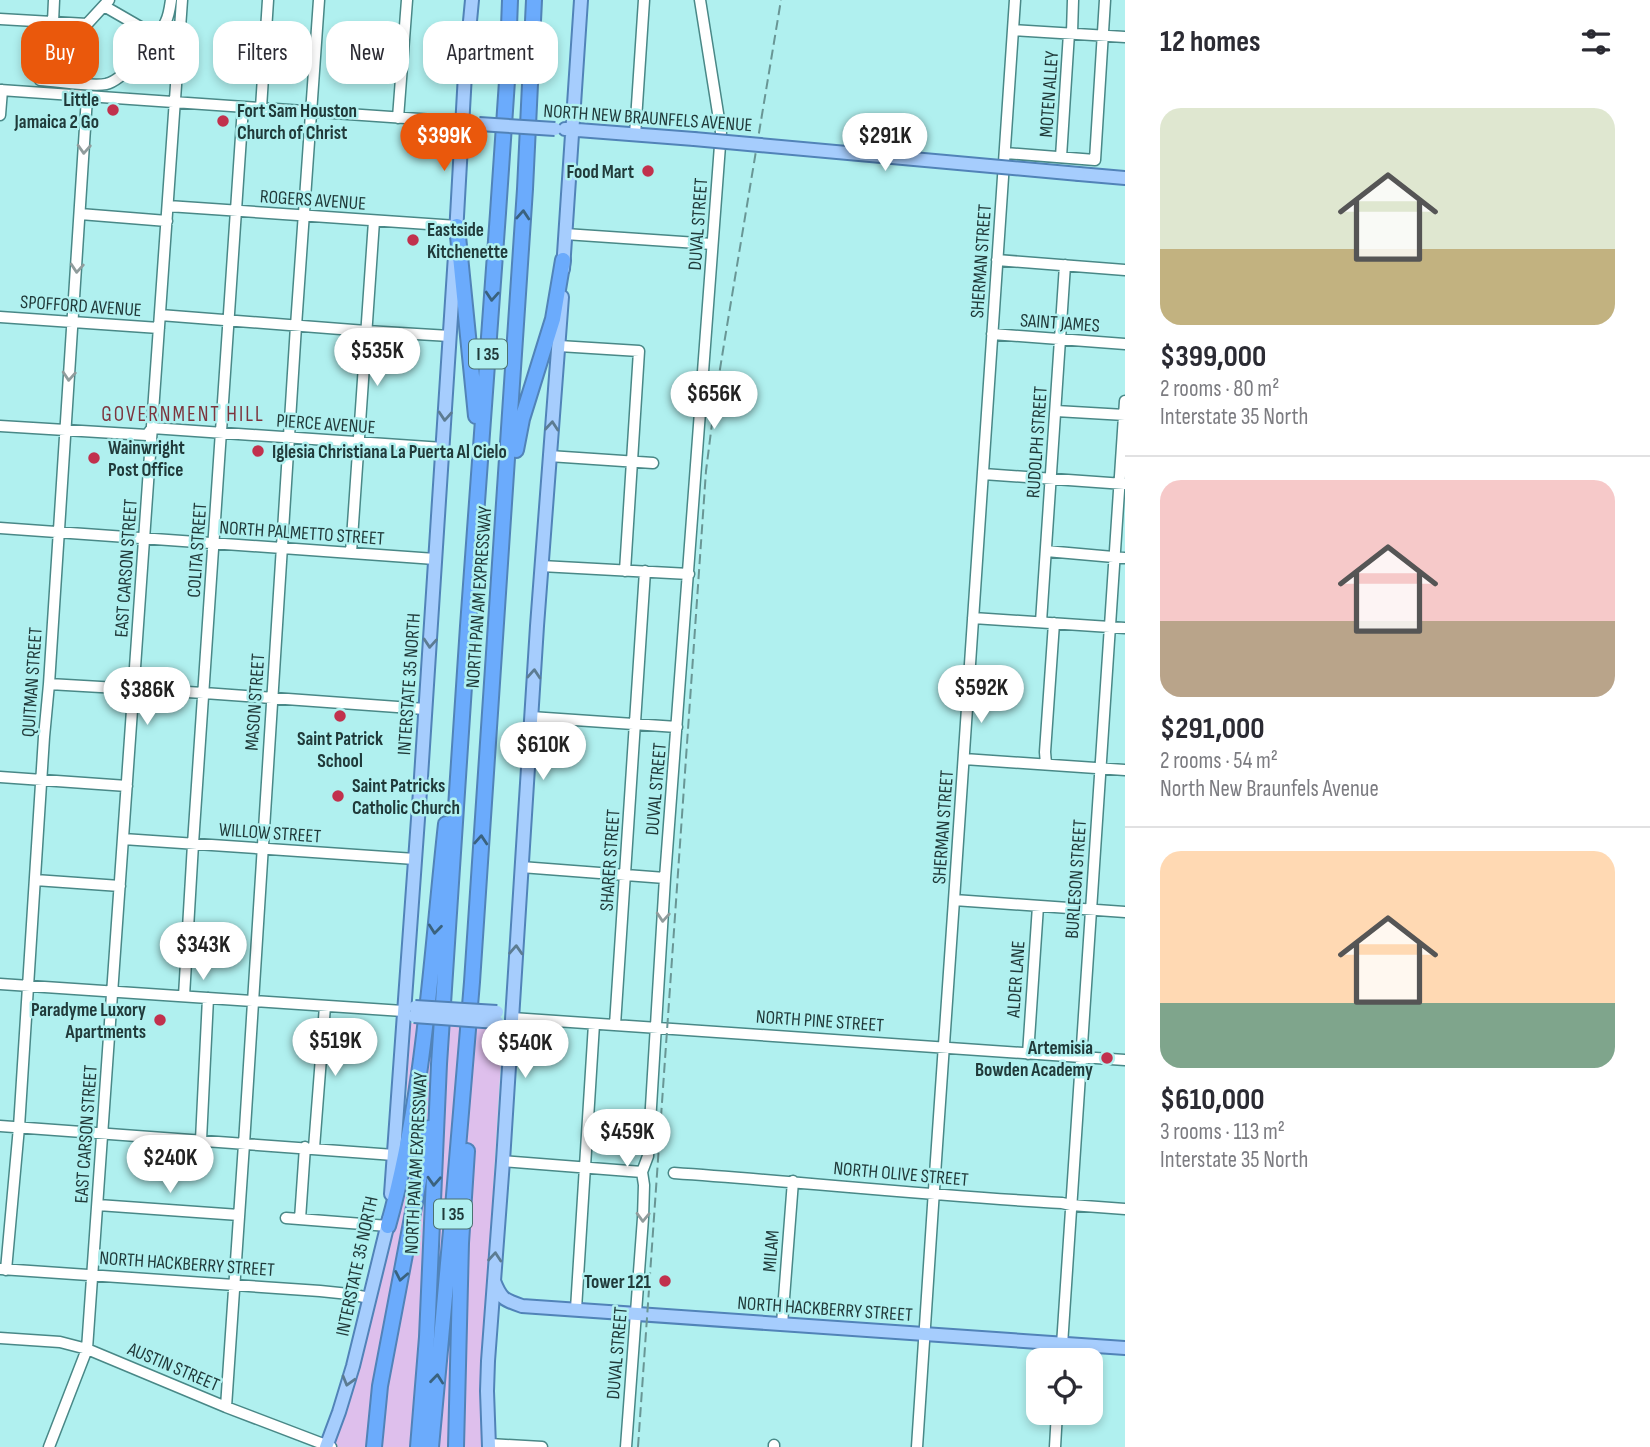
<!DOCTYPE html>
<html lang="en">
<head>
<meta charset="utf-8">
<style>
  :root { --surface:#fff; --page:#f2f2f3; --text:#2b2b33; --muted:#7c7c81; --line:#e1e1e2; --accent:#ea580c }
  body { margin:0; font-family:"Sofia Sans Condensed",sans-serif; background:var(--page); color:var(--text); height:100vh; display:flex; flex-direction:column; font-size:26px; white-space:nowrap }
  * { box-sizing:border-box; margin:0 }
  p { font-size:23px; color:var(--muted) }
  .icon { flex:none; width:38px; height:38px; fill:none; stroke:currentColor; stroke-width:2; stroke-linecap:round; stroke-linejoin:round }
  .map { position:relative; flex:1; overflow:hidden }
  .drawer { display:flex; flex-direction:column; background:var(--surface); width:525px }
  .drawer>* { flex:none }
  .guide { position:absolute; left:21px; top:21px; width:665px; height:63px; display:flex; gap:14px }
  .buttons { position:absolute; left:1026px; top:1348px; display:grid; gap:14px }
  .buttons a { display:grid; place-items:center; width:77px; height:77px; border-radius:14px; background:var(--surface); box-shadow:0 4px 10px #0003; font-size:35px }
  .price { position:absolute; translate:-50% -60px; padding:0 16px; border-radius:24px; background:#fff; color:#222; font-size:23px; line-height:46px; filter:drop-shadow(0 2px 4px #0008) }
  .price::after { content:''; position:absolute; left:50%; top:42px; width:21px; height:16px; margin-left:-10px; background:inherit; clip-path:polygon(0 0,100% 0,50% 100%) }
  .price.current { background:var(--accent); color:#fff }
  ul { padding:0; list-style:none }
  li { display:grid; align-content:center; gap:14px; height:371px; padding:0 35px }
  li+li { border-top:2px solid var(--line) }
  li span { display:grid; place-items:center; height:217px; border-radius:21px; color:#555 }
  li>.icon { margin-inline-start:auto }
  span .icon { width:126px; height:126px; fill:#fffc; stroke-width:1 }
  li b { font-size:30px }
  h2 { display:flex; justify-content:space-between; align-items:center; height:84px; padding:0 35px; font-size:30px }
  .tag { padding:0 24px; border-radius:21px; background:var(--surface); box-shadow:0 4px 10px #0003; font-size:24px; line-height:63px }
  .tag.current { background:var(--accent); color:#fff }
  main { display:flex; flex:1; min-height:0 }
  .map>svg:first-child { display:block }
  .green { fill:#debfec }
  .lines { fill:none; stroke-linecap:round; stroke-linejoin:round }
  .minor-casing { stroke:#498887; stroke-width:13 }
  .major-casing { stroke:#5183b8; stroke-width:16 }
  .highway-casing { stroke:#5183b8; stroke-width:18 }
  .minor { stroke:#fff; stroke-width:10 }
  .major { stroke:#a6cdfd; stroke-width:12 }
  .highway { stroke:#6babfc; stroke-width:14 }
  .rail { stroke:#699695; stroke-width:2; stroke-dasharray:10 5; stroke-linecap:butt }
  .major-bridge-casing { stroke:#5183b8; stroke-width:16; stroke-linecap:butt }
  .major-bridge { stroke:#a6cdfd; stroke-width:12 }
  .oneway { stroke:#909c9c }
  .oneway2 { stroke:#3a627e }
  .oneway3 { stroke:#5c7c92 }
  .poi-dot { fill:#c1314d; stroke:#b0f0ef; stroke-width:2.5 }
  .labels { text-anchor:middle; stroke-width:5; stroke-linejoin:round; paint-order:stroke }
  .shield { fill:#b0f0ef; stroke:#4b7170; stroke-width:2 }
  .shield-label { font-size:18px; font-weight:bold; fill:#203a3a }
  .street-label { font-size:19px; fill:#203a3a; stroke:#b0f0ef }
  .poi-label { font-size:19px; font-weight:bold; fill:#203a3a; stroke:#b0f0ef; text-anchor:end }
  .neighbourhood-label { font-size:21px; letter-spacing:2px; fill:#7d353e; stroke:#b0f0ef }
</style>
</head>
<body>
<main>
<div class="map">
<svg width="1125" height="1447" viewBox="0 0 1125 1447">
  <rect width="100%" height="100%" fill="#b0f0ef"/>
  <path class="green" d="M410,1023L498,1027L503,1029L480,1402L483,1447H335V1441L405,1128Z"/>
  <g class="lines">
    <g class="minor-casing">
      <path id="minor" d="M104,6L156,36
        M0,19L87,24L109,0
        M53,22L54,0
        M1013,30L1125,37
        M1072,33L1073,0
        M40,80C58,81 91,87 106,84C123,81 159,37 166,21C169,15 170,7 171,0
        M0,90L463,122
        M261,108L268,0
        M0,115L2,90
        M398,118L407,0
        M635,135L644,0
        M1005,153L1095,160L1105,0
        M1061,157L1069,33
        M168,206L457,226
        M80,214L167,221
        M565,234L712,244
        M997,260L1125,270
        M160,315L366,331L450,336
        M0,317L159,328
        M992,334L1125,344
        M559,346L639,351L625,571
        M1056,411L1125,415
        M0,426L147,435L152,428L443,448
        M549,456L653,463
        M983,474L1124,484
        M0,528L435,559
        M1046,551L1125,558
        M351,553L374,221
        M541,566L689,574
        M973,618L1125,628
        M1041,622L1065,265
        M49,684L204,693L425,709
        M531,717L677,727
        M964,759L1125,770
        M1046,764L1045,752L1054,623
        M0,777L127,786
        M123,839L415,859
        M521,867L665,878
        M35,880L120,886
        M954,900L1125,912
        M0,984L403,1011
        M184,996L193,844L243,107
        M512,1018L1125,1060
        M615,1025L645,571
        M1028,1054L1038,906
        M0,1126L394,1155
        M201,1140L208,998
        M314,1148L325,1006
        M503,1161L642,1172
        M674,1173C804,1182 933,1196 1062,1203L1071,1205L1125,1209
        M98,1205L239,1215
        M286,1218L388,1226
        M300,1219L305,1147
        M1,1269L320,1291L349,1294L370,1298
        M6,1270L19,1127L44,737L49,684L87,97
        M576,1309L594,1024
        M782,1324L793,1181
        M0,1338L60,1342L87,1349L226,1407L331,1447
        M1061,1360L1125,401
        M226,1407L244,1144L296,326L319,0
        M489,1444L542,1447
        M49,1447L87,1349L182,0
        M626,1447L643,1218L644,1185L642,1172L648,1156L665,878L721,132L700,0
        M774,1447V1445
        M917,1447C930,1265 940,1082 954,900L1015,0
        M1055,1447L1057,1412"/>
    </g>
    <g class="major-casing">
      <path id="major" d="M565,129L694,139
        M1079,174L1125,178
        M456,234L465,74L472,0
        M563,269L581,0
        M391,1194L421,777L455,255
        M494,1281C501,1299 504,1300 522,1306L1125,1348
        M326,1447L339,1412L353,1366L389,1219
        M489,1447L487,1391L488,1361L503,1161L537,626L562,297"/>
    </g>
    <g class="highway-casing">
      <path id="highway" d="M457,226L476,416
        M516,450L522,419L553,319L563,260
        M388,1226C425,1095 431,958 446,824
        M374,1447L380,1386L429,1128
        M418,1447L427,1337L439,1064L468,626L498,213L507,81L510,0
        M431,1447L451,1231L472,982L525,189L534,0
        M456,1447L461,1243L467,1151"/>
    </g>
    <use href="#minor" class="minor"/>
    <use href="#major" class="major"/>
    <use href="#highway" class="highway"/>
    <path class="rail" d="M638,1447L706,471L715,400L725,338L781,0"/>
    <g class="major-bridge-casing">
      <path id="major-bridge" d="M479,124L555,129
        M694,139L1079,174
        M415,1007L497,1012
        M414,1016L497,1022"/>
    </g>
    <use href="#major-bridge" class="major-bridge"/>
  </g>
  <defs><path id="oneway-chevron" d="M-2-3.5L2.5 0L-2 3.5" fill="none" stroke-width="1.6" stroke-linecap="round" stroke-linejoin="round" transform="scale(1.75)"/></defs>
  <g class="oneway">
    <use href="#oneway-chevron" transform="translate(84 149) rotate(93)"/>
    <use href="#oneway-chevron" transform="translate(77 268) rotate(94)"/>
    <use href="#oneway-chevron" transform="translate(69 376) rotate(94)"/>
    <use href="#oneway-chevron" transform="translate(663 917) rotate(94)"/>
    <use href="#oneway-chevron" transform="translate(643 1217) rotate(92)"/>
  </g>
  <g class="oneway2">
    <use href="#oneway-chevron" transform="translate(523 215) rotate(-86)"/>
    <use href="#oneway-chevron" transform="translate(492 296) rotate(94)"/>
    <use href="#oneway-chevron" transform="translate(481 840) rotate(-86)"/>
    <use href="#oneway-chevron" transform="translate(435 929) rotate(96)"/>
    <use href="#oneway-chevron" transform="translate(434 1181) rotate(93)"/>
    <use href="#oneway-chevron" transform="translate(401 1276) rotate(101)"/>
    <use href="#oneway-chevron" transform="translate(437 1379) rotate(-84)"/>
  </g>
  <g class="oneway3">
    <use href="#oneway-chevron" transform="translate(445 416) rotate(94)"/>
    <use href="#oneway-chevron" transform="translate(552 426) rotate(-85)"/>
    <use href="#oneway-chevron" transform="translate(430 643) rotate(94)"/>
    <use href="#oneway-chevron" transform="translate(534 674) rotate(-86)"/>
    <use href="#oneway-chevron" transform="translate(516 950) rotate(-87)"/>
    <use href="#oneway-chevron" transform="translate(495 1257) rotate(-85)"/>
    <use href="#oneway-chevron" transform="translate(348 1381) rotate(106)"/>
  </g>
  <g class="poi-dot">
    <circle cx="113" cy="110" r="7"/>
    <circle cx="223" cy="121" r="7"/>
    <circle cx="648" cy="171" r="7"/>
    <circle cx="413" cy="240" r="7"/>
    <circle cx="258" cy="451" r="7"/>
    <circle cx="94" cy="458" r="7"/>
    <circle cx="340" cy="716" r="7"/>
    <circle cx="338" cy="796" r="7"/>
    <circle cx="160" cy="1020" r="7"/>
    <circle cx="1107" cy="1058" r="7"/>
    <circle cx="665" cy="1281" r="7"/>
  </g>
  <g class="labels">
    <g class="shield">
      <rect x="469" y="339.5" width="38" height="29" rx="5"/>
      <rect x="434" y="1199.5" width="38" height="29" rx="5"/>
    </g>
    <g class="shield-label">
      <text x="488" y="360">I 35</text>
      <text x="453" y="1220">I 35</text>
    </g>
    <g class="street-label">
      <text transform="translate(1048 94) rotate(-86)" y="7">MOTEN ALLEY</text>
      <text transform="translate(648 117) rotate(4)" y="7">NORTH NEW BRAUNFELS AVENUE</text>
      <text transform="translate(313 199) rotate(4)" y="7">ROGERS AVENUE</text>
      <text transform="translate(697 224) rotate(-86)" y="7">DUVAL STREET</text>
      <text transform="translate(980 261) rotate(-86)" y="7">SHERMAN STREET</text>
      <text transform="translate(81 305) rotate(4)" y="7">SPOFFORD AVENUE</text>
      <text transform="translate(1060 322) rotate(4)" y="7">SAINT JAMES</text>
      <text transform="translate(326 423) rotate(4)" y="7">PIERCE AVENUE</text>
      <text transform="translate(1036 442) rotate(-86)" y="7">RUDOLPH STREET</text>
      <text transform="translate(302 532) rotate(4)" y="7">NORTH PALMETTO STREET</text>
      <text transform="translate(196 550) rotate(-86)" y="7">COLITA STREET</text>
      <text transform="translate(125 568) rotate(-86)" y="7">EAST CARSON STREET</text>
      <text transform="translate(478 597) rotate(-86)" y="7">NORTH PAN AM EXPRESSWAY</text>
      <text transform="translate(31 682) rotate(-86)" y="7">QUITMAN STREET</text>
      <text transform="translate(408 684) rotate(-86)" y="7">INTERSTATE 35 NORTH</text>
      <text transform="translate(254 702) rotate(-86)" y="7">MASON STREET</text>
      <text transform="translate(655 789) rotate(-85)" y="7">DUVAL STREET</text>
      <text transform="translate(942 827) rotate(-86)" y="7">SHERMAN STREET</text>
      <text transform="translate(270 832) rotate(4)" y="7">WILLOW STREET</text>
      <text transform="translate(609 860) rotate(-86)" y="7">SHARER STREET</text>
      <text transform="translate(1075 879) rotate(-86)" y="7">BURLESON STREET</text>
      <text transform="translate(1015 979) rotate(-86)" y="7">ALDER LANE</text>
      <text transform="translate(820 1020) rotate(4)" y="7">NORTH PINE STREET</text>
      <text transform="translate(85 1134) rotate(-86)" y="7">EAST CARSON STREET</text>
      <text transform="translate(415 1163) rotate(-87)" y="7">NORTH PAN AM EXPRESSWAY</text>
      <text transform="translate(901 1173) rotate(5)" y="7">NORTH OLIVE STREET</text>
      <text transform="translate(770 1251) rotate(-85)" y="7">MILAM</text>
      <text transform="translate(187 1263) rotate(4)" y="7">NORTH HACKBERRY STREET</text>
      <text transform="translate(356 1266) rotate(-78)" y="7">INTERSTATE 35 NORTH</text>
      <text transform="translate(825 1308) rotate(4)" y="7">NORTH HACKBERRY STREET</text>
      <text transform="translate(616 1353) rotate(-85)" y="7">DUVAL STREET</text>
      <text transform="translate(174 1366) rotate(23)" y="7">AUSTIN STREET</text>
    </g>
    <g class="poi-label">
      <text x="99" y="106">Little<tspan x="99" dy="22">Jamaica 2 Go</tspan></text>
      <text x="237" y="117" text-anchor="start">Fort Sam Houston<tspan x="237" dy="22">Church of Christ</tspan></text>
      <text x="634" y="178">Food Mart</text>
      <text x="427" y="236" text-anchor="start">Eastside<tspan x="427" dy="22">Kitchenette</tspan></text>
      <text x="108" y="454" text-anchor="start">Wainwright<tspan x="108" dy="22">Post Office</tspan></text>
      <text x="272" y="458" text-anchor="start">Iglesia Christiana La Puerta Al Cielo</text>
      <text x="340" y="745" text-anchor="middle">Saint Patrick<tspan x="340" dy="22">School</tspan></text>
      <text x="352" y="792" text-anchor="start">Saint Patricks<tspan x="352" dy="22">Catholic Church</tspan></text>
      <text x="146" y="1016">Paradyme Luxory<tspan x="146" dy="22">Apartments</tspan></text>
      <text x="1093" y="1054">Artemisia<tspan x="1093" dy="22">Bowden Academy</tspan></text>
      <text x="651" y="1288">Tower 121</text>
    </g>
    <g class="neighbourhood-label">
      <text x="183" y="421">GOVERNMENT HILL</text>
    </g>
  </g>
</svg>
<div class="buttons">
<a><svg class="icon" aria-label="locate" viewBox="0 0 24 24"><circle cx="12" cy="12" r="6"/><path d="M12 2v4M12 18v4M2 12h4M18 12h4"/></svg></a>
</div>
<b class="price current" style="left:444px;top:173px">$399K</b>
<b class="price" style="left:885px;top:173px">$291K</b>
<b class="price" style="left:377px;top:388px">$535K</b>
<b class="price" style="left:714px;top:431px">$656K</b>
<b class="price" style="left:981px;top:725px">$592K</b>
<b class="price" style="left:147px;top:727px">$386K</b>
<b class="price" style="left:543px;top:782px">$610K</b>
<b class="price" style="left:203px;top:982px">$343K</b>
<b class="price" style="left:335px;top:1078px">$519K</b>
<b class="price" style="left:525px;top:1080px">$540K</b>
<b class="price" style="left:627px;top:1169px">$459K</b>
<b class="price" style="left:170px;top:1195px">$240K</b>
<div class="guide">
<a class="tag current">Buy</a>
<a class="tag">Rent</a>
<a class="tag">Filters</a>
<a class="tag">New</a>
<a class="tag">Apartment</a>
</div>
</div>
<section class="drawer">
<h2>12 homes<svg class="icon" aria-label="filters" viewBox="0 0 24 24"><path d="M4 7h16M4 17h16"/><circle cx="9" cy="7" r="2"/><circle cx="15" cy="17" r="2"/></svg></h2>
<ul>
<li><span style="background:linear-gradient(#dfe7d0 65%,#c2b280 0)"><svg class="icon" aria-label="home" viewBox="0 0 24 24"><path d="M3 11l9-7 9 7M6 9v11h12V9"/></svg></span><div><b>$399,000</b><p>2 rooms · 80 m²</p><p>Interstate 35 North</p></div></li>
<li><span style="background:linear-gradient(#f6c9c9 65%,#b9a48a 0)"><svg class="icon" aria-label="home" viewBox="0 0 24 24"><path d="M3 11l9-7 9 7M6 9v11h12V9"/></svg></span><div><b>$291,000</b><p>2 rooms · 54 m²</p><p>North New Braunfels Avenue</p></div></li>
<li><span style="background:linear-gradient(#ffd9b3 70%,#7fa58c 0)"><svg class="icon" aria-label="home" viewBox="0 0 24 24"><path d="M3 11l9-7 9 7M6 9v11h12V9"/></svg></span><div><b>$610,000</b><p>3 rooms · 113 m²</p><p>Interstate 35 North</p></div></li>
</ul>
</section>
</main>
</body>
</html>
